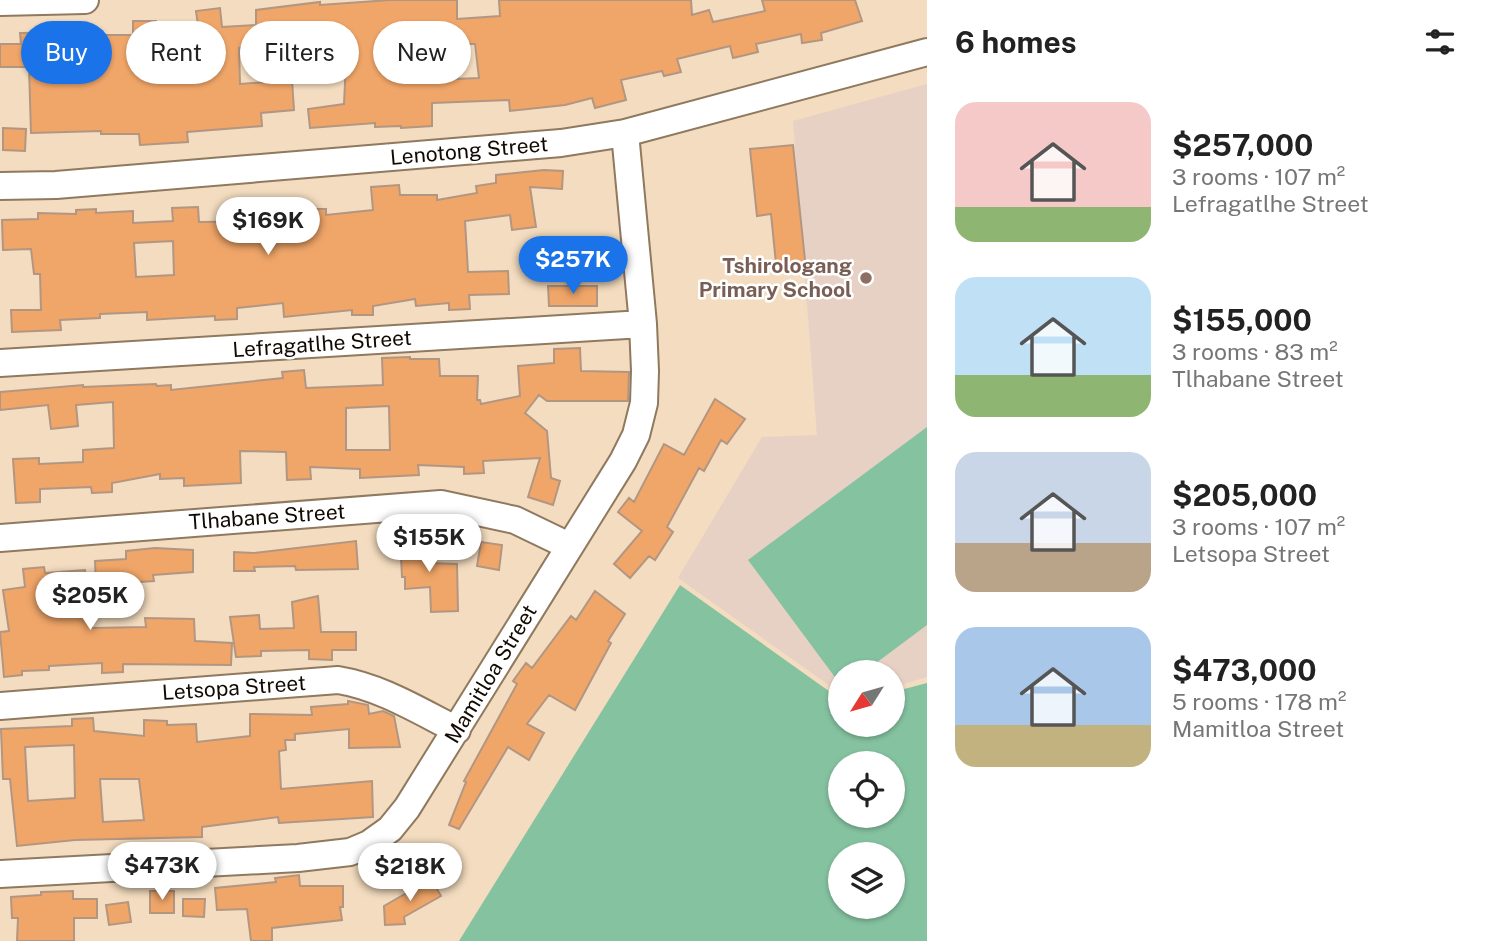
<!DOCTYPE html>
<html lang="en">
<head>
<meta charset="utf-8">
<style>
  :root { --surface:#fff; --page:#f2f2f2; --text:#222; --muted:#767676; --accent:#1a73e8 }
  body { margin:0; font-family:"Public Sans",sans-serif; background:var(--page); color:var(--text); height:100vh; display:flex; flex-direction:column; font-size:26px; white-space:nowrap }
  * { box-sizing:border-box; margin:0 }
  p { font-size:23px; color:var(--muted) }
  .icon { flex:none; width:38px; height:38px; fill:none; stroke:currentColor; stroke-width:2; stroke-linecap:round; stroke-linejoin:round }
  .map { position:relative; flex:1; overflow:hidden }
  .side { display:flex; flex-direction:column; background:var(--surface); width:560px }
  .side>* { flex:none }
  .hud { position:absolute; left:21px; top:21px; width:665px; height:63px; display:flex; gap:14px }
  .needle { width:46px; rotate:233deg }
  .fabs { position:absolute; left:828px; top:660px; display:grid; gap:14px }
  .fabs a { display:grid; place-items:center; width:77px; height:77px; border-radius:50%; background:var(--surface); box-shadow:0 2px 5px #0004; font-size:35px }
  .price { position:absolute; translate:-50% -60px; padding:0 16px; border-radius:24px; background:#fff; color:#222; font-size:23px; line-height:46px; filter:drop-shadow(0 2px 4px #0008) }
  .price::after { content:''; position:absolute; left:50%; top:42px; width:21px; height:16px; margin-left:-10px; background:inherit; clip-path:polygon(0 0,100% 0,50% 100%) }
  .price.current { background:var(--accent); color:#fff }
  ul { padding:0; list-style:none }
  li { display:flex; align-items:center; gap:21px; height:175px; padding:0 28px }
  li span { display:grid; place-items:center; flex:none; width:196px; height:140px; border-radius:21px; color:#555 }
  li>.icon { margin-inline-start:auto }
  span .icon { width:84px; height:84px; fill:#fffc; stroke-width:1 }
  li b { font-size:30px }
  h2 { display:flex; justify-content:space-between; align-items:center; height:84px; padding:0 28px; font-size:30px }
  .tag { padding:0 24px; border-radius:32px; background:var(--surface); box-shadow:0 2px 5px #0004; font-size:24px; line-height:63px }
  .tag.current { background:var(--accent); color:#fff }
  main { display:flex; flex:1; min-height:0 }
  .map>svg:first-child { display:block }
  .education { fill:#e7d1c5 }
  .green { fill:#85c2a0; fill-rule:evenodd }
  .building { fill:#f1a669; stroke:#b39681; stroke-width:2; fill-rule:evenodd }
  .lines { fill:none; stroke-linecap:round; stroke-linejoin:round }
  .minor-casing { stroke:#8f795f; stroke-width:30 }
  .minor { stroke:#fff; stroke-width:26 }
  .education-dot { fill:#8d6e63; stroke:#fff; stroke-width:2.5 }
  .labels { text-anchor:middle; stroke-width:5; stroke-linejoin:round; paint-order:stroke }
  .street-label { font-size:21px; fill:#110a02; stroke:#fff }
  .education-label { font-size:21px; font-weight:bold; fill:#785e54; stroke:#fff; text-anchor:end }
</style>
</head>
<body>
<main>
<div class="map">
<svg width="927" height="941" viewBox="0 0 927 941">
  <rect width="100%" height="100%" fill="#f3dcbf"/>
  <path class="education" d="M927,84V677L893,687L892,672H840V693L678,578L762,437L817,435L793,121Z"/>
  <path class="green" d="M927,427V625L864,672H840V684L748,560Z
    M680,585L840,699V724H892L893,692L927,683V941H459ZM840,763H892V816H840ZM840,854H892V906H840Z"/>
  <path class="building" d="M390,0H457V19L500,16L499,0H691L692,15L709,10L713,22L765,11L762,0H855L862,21L821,33L822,40L802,43L801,34L756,44L758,52L733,58L730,46L677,59L681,72L664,76L662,71L621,80L626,100L595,108L592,98L565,105L510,111L509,100L432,103V126L401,128V126L375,127V123L310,128L308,109L344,104L346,61L276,69L273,45L239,48L240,84L292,80L294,110L261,113L262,126L187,132L188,142L140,145L139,134H101V131L31,133L29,67H0V44H21L20,33L85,32V35H133V21H156V29L198,25L196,11L220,8L222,27L256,25V10L320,2V5ZM426,44H475L479,78L430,80Z
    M3,128L26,129L25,151L3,150Z
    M793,145L806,270L777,273L771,214L757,216L750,149Z
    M544,170L563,171L562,189L530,187L536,227L512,230L510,215L465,221L468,272L508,271L509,294L469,295L470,309L449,310V303L416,306L415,299L373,306V315H352V310L284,317L283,303L237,308V319L215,320V316L147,320V312L100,314V318L60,320L61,330L12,332L11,310H41L40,274H34L31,249L3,250L2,220L38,219V213L76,214V210L96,209V213L133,211V223L173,221L172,208L198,207L199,222L272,221V209H326V215L373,210L371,187L399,185L400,195H437V200L477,193L476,186L496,183V175ZM173,241L174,275L136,277L134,243Z
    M548,286H597V306H549Z
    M580,348L581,371L629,372L628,401H547L539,395L525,413L547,431L551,478L560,481L553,505L528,497L540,458L483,461L484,473L464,474V467L418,465L419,475L360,478V469L310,467L311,479L287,480L286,452L240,451L241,483L184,486V478L160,479V474L112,483V492L92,493L91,487L40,489V502L16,503L13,459L39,458V464L83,462V450L114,448L113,402L76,405L78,426L51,429L48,405L0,410V392L83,385V387L156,384L157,386L171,385V390L283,378L282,372L304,370L306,388L383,385L382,358L410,357V359H439L440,376H478L477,400H480L481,404L520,396L518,366L554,363V349ZM389,406L390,450H346V408Z
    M715,399L745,419L727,444L721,440L704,471L699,468L667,527L673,532L655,560L649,556L630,578L614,564L642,531L618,512L629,498L634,502L664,444L684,455Z
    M427,536L429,563L457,564L458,611L431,612L430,587L405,589V577H402L400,537Z
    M356,541L358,569L296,570L295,566L254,567L255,571H234V552L254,553Z
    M481,542L502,545L499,570L477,566Z
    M155,548L193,550V572L153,575L154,581L96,585L95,561L126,559V551Z
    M44,567L45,573L85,570L90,628L146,627L145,618L194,619L195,641L232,643L231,665L123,664V672L102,673V663L49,666V670L22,671V675L4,677L0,632L9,631L3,590L25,587L23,569Z
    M595,591L625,614L608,641L611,643L575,710L549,695L527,724L544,733L529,760L508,747L459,829L449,825L466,782L464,781L517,684L513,681L526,663L532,668L571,616L576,620Z
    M318,596L321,632H356V650H332V660L309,659V650L261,651V656L236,657L230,617L259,615L260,629L294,628L292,602Z
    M348,701L368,705L369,714L383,711L394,716L400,747L349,748V729L295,734V740H285L286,750L279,751L281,789L372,781L373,817L279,823L278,817L202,827V837L75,840L17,846L10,779H3L1,729L72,726V719L93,718L94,731L144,736V720L167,721V725L196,724L197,742L250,736V714L312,715L311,707L348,704ZM74,745L75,798L28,801L25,747ZM100,779H139L144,820L103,822Z
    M299,875L300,886H343V907H340L342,920L272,928V941H251L247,909L217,910L215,888L276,882L275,878Z
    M431,879L441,896L404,917L405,924L385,925L384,906Z
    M73,891V899H97V918H74V941H17L18,918H12L11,897L41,895V892Z
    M150,891H174V913H150Z
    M183,899H205L204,917L183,916Z
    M128,902L131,922L109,925L106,905Z"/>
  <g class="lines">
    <g class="minor-casing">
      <path id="minor" d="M0,2L85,0
        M0,186L56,185L561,143L625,133L927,52
        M0,363L643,324
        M0,538L441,504L515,520L569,546
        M0,706L338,680C381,687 419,711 457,730
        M0,874L298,858L350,852L369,844L390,829L407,808L623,461L636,435L644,403L645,371L643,324L625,133"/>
    </g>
    <use href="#minor" class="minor"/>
  </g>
  <circle class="education-dot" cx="866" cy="278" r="7"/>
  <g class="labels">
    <g class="street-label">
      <text transform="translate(469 151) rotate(-5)" y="7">Lenotong Street</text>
      <text transform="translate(322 344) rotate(-4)" y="7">Lefragatlhe Street</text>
      <text transform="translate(267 517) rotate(-4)" y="7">Tlhabane Street</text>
      <text transform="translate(491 674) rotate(-59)" y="7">Mamitloa Street</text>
      <text transform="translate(234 688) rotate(-4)" y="7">Letsopa Street</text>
    </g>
    <g class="education-label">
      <text x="852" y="273">Tshirologang<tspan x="852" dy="24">Primary School</tspan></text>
    </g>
  </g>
</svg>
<div class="fabs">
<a><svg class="needle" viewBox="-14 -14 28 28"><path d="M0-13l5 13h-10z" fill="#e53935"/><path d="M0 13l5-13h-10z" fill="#767676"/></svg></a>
<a><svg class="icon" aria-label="locate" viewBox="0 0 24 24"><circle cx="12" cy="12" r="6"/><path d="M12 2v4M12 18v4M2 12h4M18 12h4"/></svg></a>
<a><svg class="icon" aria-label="layers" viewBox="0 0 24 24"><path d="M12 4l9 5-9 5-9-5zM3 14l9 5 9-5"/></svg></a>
</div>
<b class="price" style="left:268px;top:257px">$169K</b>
<b class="price current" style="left:573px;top:296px">$257K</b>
<b class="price" style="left:429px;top:574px">$155K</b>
<b class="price" style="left:90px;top:632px">$205K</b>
<b class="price" style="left:162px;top:902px">$473K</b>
<b class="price" style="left:410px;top:903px">$218K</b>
<div class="hud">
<a class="tag current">Buy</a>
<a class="tag">Rent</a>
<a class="tag">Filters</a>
<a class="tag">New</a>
</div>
</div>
<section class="side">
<h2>6 homes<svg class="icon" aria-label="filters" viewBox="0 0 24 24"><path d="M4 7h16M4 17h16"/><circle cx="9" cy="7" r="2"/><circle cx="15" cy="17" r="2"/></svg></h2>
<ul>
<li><span style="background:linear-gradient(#f6c9c9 75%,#8fb573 0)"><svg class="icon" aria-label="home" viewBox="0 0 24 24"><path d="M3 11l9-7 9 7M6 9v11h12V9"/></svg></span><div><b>$257,000</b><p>3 rooms · 107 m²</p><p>Lefragatlhe Street</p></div></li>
<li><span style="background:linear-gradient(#bfe0f5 70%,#8fb573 0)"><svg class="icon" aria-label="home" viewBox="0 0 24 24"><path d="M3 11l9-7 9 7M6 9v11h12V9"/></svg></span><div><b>$155,000</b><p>3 rooms · 83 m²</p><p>Tlhabane Street</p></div></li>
<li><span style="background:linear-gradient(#c9d6e8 65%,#b9a48a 0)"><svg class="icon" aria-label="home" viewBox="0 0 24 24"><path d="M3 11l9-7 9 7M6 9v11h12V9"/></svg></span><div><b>$205,000</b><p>3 rooms · 107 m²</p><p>Letsopa Street</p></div></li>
<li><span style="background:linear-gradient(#a9c7e8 70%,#c2b280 0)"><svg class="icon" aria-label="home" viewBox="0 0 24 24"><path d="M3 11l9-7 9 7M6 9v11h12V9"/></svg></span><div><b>$473,000</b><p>5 rooms · 178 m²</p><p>Mamitloa Street</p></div></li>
</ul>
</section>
</main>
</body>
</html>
